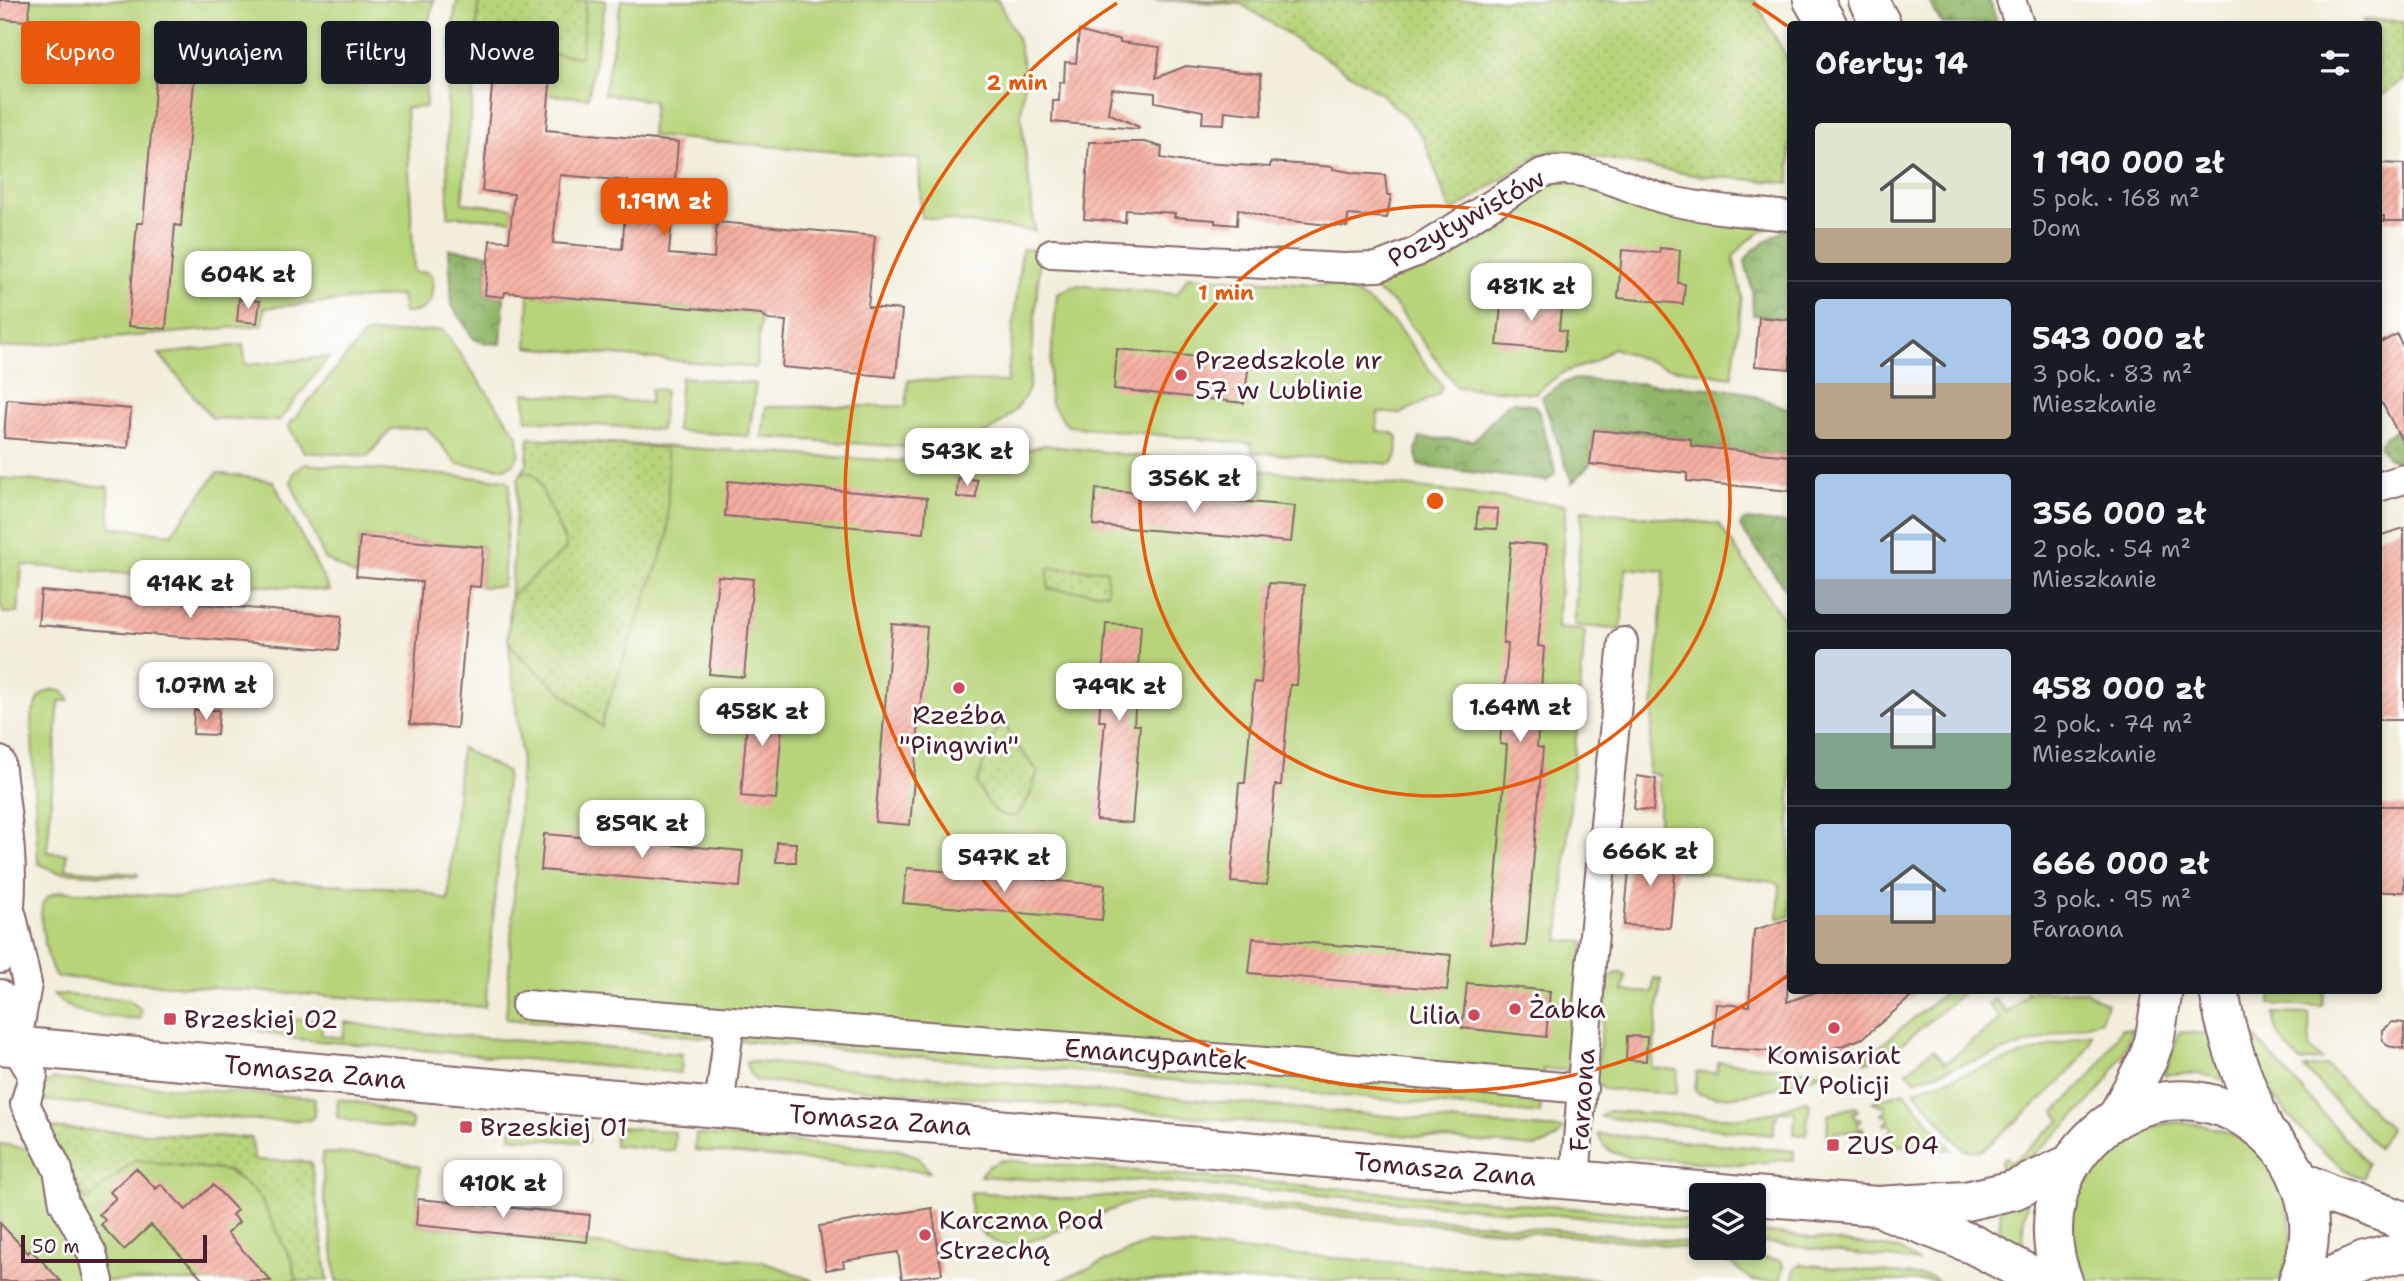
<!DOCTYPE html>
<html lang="pl">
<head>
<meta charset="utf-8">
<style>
  :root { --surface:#171b24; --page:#20242c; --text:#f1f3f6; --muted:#9ea1a6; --line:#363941; --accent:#ea580c }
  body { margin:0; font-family:"Shantell Sans",sans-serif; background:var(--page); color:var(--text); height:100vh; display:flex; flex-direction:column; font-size:26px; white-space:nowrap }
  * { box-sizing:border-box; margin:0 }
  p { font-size:23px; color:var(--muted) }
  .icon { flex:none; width:38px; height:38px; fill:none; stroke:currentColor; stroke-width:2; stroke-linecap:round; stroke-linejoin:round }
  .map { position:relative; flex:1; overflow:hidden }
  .panel { position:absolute; left:1787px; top:21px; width:595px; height:973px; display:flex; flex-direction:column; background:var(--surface); border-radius:7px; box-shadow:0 4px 10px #0003 }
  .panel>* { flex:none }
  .top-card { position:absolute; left:21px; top:21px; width:665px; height:63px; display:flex; gap:14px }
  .tools { position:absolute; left:1689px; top:1183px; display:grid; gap:14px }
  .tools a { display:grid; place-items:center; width:77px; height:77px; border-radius:7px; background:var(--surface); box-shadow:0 4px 10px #0003; font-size:35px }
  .scale { position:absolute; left:21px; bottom:18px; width:186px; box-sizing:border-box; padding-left:7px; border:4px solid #4a1f2b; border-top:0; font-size:19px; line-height:24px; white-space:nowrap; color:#4a1f2b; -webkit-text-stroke:5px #fff; paint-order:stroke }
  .price { position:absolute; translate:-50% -60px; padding:0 16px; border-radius:14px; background:#fff; color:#222; font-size:23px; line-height:46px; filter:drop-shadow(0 2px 4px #0008) }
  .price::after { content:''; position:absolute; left:50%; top:42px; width:21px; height:16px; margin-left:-10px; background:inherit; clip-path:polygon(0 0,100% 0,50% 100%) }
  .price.selected { background:var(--accent); color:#fff }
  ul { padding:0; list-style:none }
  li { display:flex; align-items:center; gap:21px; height:175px; padding:0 28px }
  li+li { border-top:2px solid var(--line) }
  li span { display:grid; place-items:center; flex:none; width:196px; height:140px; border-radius:7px; color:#555 }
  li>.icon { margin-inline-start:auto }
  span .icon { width:84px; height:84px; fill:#fffc; stroke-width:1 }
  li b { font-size:30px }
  h2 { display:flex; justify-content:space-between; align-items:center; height:84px; padding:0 28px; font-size:30px }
  .pill { padding:0 24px; border-radius:7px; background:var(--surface); box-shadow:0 4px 10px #0003; font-size:24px; line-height:63px }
  .pill.selected { background:var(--accent); color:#fff }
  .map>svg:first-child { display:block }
  .green { fill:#b7d47a; stroke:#807a52; stroke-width:2 }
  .forest { fill:url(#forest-crowns); stroke:#6e6a4a; stroke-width:2 }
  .park { fill:url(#park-dots); stroke:#807a52; stroke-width:2 }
  .building { fill:url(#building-hatch); fill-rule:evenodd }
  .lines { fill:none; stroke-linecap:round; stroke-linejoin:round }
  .street-casing { stroke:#856769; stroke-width:32 }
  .secondary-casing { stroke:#856769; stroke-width:42 }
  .street { stroke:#fff; stroke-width:28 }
  .secondary { stroke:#fff; stroke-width:38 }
  .ring { fill:none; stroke:#e8590c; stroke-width:3.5 }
  .poi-dot { fill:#d1495b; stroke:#fff; stroke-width:2.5 }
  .labels { text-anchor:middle; stroke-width:6; stroke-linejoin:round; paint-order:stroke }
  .street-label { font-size:26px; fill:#4a1f2b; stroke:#fff }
  .poi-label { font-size:26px; fill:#4a1f2b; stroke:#fff; text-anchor:start }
  .centre { fill:#e8590c; stroke:#fff; stroke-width:3.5 }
  .ring-label { font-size:21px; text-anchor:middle; font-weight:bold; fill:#e8590c; stroke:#fff; stroke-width:6; stroke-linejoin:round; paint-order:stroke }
</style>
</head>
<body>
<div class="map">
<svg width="2404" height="1281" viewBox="0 0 2404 1281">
  <defs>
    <pattern id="forest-crowns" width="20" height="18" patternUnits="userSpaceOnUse" patternTransform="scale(1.75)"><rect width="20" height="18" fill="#91b66a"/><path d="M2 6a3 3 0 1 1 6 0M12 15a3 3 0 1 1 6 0" fill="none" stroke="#789357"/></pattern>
    <pattern id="park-dots" width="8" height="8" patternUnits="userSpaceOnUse" patternTransform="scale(1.75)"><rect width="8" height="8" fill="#b7d47a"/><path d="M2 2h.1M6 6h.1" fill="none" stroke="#9fb66a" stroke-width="1.8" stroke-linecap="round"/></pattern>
    <pattern id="building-hatch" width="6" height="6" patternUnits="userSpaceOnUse" patternTransform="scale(1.75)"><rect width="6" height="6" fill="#f4aea0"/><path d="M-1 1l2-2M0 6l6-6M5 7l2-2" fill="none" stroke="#d3958a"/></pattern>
  </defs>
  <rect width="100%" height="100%" fill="#fff"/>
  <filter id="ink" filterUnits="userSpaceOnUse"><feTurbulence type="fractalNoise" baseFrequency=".0143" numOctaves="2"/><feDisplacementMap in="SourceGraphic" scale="14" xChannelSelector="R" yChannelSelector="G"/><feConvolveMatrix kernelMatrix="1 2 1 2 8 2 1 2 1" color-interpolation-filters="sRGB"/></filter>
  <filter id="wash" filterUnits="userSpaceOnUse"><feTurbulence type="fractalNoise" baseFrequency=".00686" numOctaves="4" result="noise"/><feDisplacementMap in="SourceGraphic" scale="28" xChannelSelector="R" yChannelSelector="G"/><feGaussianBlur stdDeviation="1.57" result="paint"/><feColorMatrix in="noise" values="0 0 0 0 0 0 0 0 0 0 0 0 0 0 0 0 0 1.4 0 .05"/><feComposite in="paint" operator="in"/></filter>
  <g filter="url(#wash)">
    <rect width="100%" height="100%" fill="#f2eedb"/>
    <path class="green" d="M0,0H434L425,36L426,107L406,108L414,272H427L433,277C433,301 430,312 404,313L401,295L264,308L263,325L0,348Z
      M457,0H606L588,98L549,95L495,56L493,73L475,71L462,203L513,208L512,220L448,216C448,145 443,70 457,0Z
      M621,0H998L1017,37L1025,73L1021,116L1035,231L921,217L919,159L651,136L654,101L604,94Z
      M1560,179L1770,226L1746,242L1733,257L1742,296L1732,377L1665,367L1613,348L1594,362L1562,373L1535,393L1457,387L1395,304L1365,283L1366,277L1402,273L1434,260L1523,195Z
      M1022,249L1038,250L1040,257L1029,389C1014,421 982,437 950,450L762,437L766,407L906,406L908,380L1007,382Z
      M1188,276L1344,286L1370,303L1396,325L1442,386L1439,394L1400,414L1378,412L1377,431L1395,434L1398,438C1397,448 1399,458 1391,464L1252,452V444L1068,426L1050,402L1049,385L1057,294L1075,285L1177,294Z
      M529,294L761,314L756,368L527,347Z
      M443,330L518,436L519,453L514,464L504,468L457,464L427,428L391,429L368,456L304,452L288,426L365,334Z
      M243,345L246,365L329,357L279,421L212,418L159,354Z
      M681,377L756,384L749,436L676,431Z
      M651,389L665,390L661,430L527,420L524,393L650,403Z
      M529,438L977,466L1043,445L1566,505L1557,628L1585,631L1559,940L1585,942L1570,1070L1543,1069L1540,1114L506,1019L519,815L521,754L508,637L518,479L527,464Z
      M305,464L506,480L510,485L503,586L480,587L483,547L360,537L356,576L325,559L291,483L294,472Z
      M217,473L273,481L330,591L22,565L18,613H3L0,601V478L108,487L111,527L171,534Z
      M1582,510L1719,524L1790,629V916L1778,919L1780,886L1773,882L1675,870L1677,851L1659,849V775L1648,773L1664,571L1626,568L1621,630L1574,625Z
      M49,690C58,690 67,690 69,701H59L47,852L67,854L66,869L138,874V877L57,872L38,863L31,717L40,696Z
      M461,748L507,772L485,1007L56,977C48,964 36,914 44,901C49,894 55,893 63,891L181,897L274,881L417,889L448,901Z
      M1617,973L1625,974L1623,991L1652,993L1654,978L1661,979L1652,1068L1678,1070L1676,1094L1604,1089L1595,1083L1608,981L1611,976Z
      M1947,991H1963L1959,996L1891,1053L1866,1062L1865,1058Z
      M2026,991H2085L2107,1004L2101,1020L1915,1080L1907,1071L1933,1049L1945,1063L2000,1019L1988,1004L1995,999L2007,1013L2028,993Z
      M2270,991V990L2325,991L2322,1006L2270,1004Z
      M53,994L120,999L128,1000L141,1009L140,1019C110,1016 73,1019 53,994Z
      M2274,1013L2309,1014L2310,1048L2322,1060L2300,1062C2286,1046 2274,1036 2274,1013Z
      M243,1018L323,1020L321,1035L343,1038L345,1022L398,1031L682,1054L681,1073L296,1039L242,1027Z
      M2121,1029L2132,1030C2126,1047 2118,1064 2108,1079C2091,1103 2028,1166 2001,1174V1162L2005,1157L2012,1163L2061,1120L2055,1112L2095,1071Z
      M2179,1032L2213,1034L2231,1084C2212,1073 2186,1072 2165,1075Z
      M2091,1033C2096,1060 2003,1132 1981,1151L1963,1149L1914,1090Z
      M2255,1037L2367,1163L2363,1178C2333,1170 2281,1109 2265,1083C2257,1069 2251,1053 2244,1038Z
      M746,1061L1458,1122L1563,1129C1558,1141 1545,1145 1533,1147L1029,1102L757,1081C750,1076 747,1071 746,1061Z
      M1718,1062L1827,1072C1794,1082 1730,1106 1698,1093L1695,1089L1697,1072L1717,1073Z
      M2327,1066L2390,1128L2378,1148L2304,1068Z
      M53,1079L315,1098L314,1116L310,1120L267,1121L38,1100L44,1085Z
      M1904,1092L1950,1147L1952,1150L1885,1144L1883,1137L1892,1130L1890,1124L1885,1125L1884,1123L1889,1121L1887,1114L1882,1116L1881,1113L1886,1111L1884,1104L1879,1106L1878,1103L1873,1104L1872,1102Z
      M338,1099L368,1104L412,1120V1129L349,1121L337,1117Z
      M1805,1101L1810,1103L1806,1135L1794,1134L1795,1112L1778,1111L1777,1117L1775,1118L1773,1135L1600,1117L1608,1111L1741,1118L1771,1113Z
      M1856,1106L1858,1111L1853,1113L1856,1120L1860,1119L1861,1122L1857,1123L1859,1129L1863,1128L1864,1131L1834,1132L1833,1137H1827L1828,1115Z
      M571,1122L587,1126L588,1143L511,1137L512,1128Z
      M2174,1122C2245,1123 2296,1170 2290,1244C2289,1256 2283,1269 2280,1281H2083C2049,1206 2095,1134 2174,1122Z
      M619,1127L675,1132L674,1151L614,1145L615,1132Z
      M47,1128L135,1160L228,1171L258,1194L293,1263L296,1281H0V1144L29,1149Z
      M696,1134L899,1150L917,1156L930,1172L695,1150Z
      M1598,1134L1794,1151V1159L1738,1165L1634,1157C1617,1155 1603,1152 1598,1134Z
      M322,1153L377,1155L420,1167L416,1225L765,1262L814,1281H336L333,1248L324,1196Z
      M1003,1160L1641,1214L1701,1223V1233L1640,1222L1141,1180L1097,1184L980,1176C985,1166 993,1164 1003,1160Z
      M971,1192L1071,1199L1148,1194L1669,1240L1701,1246V1248L1781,1261L1784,1267L1780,1281H1753L1731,1264L1703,1251L1652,1243L1149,1200L1134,1201L1016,1247C984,1244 966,1224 971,1192Z
      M2028,1197L2023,1223L2024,1246L1999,1233L2001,1208Z
      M1754,1231L1899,1249L1919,1262L1754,1241Z
      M1147,1243L1597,1279L1610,1281H1058Z
      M1801,1264L1914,1275L1932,1277L1938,1281H1792L1795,1268Z"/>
    <path class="forest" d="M1928,0H1989L1998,24H1942Z
      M1787,228L1790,229V319L1753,315L1752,290L1745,261L1753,250Z
      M449,249L488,254L485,295L504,297L501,344L484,343L474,339L452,306Z
      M1576,379L1738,390L1790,409V456L1691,446V439L1594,430L1590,464L1572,483L1542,397L1563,383Z
      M1513,402L1535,406L1538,410L1554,466L1555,474L1547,481L1419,466L1416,450L1420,438L1474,440L1507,404Z
      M2396,430L2404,442V458L2396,461L2388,459L2379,445L2383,438Z
      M1746,520L1790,524V595L1740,527L1742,522Z"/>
    <path class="park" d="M479,0H586L581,57L475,47Z
      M1154,0H1755L1790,64V183L1694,175L1559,150L1538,155L1451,213L1423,137L1408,119L1380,93L1241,4Z
      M2363,20L2404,21V80L2378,98V24H2363Z
      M529,438L665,448L668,461V536L603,717L602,727L522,658L513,648L508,638L511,596L565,550L566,544L536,476L532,473H523L527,464Z
      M1048,568L1107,570V593L1048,589Z
      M1003,715L1011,738L1038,771L1031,794L1017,816C994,819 987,802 977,784L988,749Z
      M47,1128L252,1138L254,1160L311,1162L328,1281H296L293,1263L258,1194L229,1171L135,1160L86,1201Z"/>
    <g id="blocks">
      <path class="building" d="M0,0H30L28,21L0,19Z
        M161,22L199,26L181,226L175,225L166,329L128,326L137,223H143Z
        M1079,31L1099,37L1120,39V42L1160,47L1156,78L1186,66L1261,74L1262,115L1225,111L1224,124L1202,123L1203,111L1155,102V93L1112,89L1108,113L1139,127L1138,129L1052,122L1053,101H1059L1060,82H1064L1065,62L1076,63Z
        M495,56L552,61L546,130L678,142L669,254L714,258L717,222L875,236L868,307L902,310L896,377L782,367L786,321L769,320L761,314L505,292L504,297L485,295L490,240L509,241L514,194L482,191ZM560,175L628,181L622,249L553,243Z
        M1089,142H1145L1162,147L1161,158L1185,162L1270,167L1271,162L1333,167V169L1355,173L1385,175L1387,195H1391L1387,218L1348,215L1347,227L1273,219L1238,209L1237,225L1215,223V220L1174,217L1175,213L1126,210L1125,222L1084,219Z
        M2378,163L2404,164V221H2384V216H2378Z
        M1660,248L1680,250L1678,283L1685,284L1683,304L1618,298L1622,250L1659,253Z
        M1541,295L1562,297L1559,330L1566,331L1564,351L1497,345L1502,296L1541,299Z
        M239,299L260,301L257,323L237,321Z
        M1759,317L1790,320V369L1755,366Z
        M2397,334L2404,349V445L2378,395V344Z
        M1117,349L1249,362L1244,403L1114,389Z
        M7,399L131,409L128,448L4,438Z
        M1594,430L1691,439V446L1790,456V491L1687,481V473L1590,464Z
        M958,478L977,480L976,498L957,497Z
        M728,481L927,498L924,533L725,516Z
        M1096,489L1295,506L1291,542L1093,525Z
        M1478,508L1498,509L1497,529L1476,528Z
        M2404,528V720H2378V536Z
        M360,537L483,547L480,587L469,586L457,728L410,724L422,582L356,576Z
        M1511,542L1547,545L1538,646L1544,647L1537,747L1543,748L1526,946L1491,944L1507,745L1500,744L1508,644L1503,643Z
        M718,576L753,579L744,677L709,674Z
        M1269,583L1304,585L1297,685H1290L1281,785H1275L1267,885L1231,882L1239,783H1245L1254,682L1261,683Z
        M41,591L342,616L338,650L38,625Z
        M1106,623L1141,625L1134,725H1140L1132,823L1096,820L1105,721H1099Z
        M892,624L927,627L910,825L875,822Z
        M749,697L784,700L776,799L741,796Z
        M194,710H219L217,735L193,734Z
        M1637,776L1656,779L1653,811L1634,809Z
        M2378,806H2404V892H2378Z
        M544,834L743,851L740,887L541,870Z
        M777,842L796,843V862H776Z
        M1631,847L1677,851L1670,928L1624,925Z
        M907,868L1105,885L1102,920L903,903Z
        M1790,919L1787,1002L1821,990H1919L1863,1038L1816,1055L1713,1047L1716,1004L1749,1006L1754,930Z
        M1253,938L1451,955L1447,990L1249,973Z
        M1467,983L1550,991L1546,1037L1462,1028Z
        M2392,1022L2404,1023V1049L2388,1046L2382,1041V1030Z
        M1627,1036L1647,1037L1646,1061L1626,1060Z
        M136,1168L156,1189L161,1184L186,1210L213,1185L237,1210L232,1215L239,1222L227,1233L271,1281H205L151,1225L124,1250L101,1225L105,1220L99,1214L116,1198L110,1192Z
        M418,1199L590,1215L587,1242L416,1225Z
        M932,1208L942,1274L902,1279L898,1252L843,1261L844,1267L826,1270L819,1226Z
        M0,1223L28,1253L31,1250L61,1281H0Z"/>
    </g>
  </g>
  <g filter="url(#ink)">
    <use href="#blocks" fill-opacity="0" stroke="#856769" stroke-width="2"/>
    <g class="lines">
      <g class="street-casing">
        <path id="street" d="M2011,0L2019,24
          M1052,253L1343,268L1378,267L1416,252L1542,173C1588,161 1628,191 1672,201C1711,210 1751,212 1790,216
          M2378,487L2404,479
          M0,761C5,808 14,857 10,905C8,923 2,941 0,959
          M12,916L27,984L17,1041
          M0,994L16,1047L33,1076L25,1104L58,1170L64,1203L92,1253L99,1281
          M526,1005L1396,1072L1583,1089
          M719,1108L730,1021
          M1575,1181L1591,965L1623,642"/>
      </g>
      <g class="secondary-casing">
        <path id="secondary" d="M1813,0L1827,24
          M1868,0L1881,24
          M2219,990C2226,1040 2246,1086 2265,1132
          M0,1045L719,1108L952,1125L1743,1195
          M2116,1119L2148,1059L2154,1042L2163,990
          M2299,1180L2332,1195L2404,1221
          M1754,1196L1877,1206L1966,1201L2014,1190L2070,1164
          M1888,1211L1972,1244L2042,1281
          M2063,1281C2017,1166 2138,1055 2247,1119C2271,1134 2290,1156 2300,1183C2313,1215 2312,1249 2298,1281
          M2321,1281L2364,1262L2404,1252"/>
      </g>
      <use href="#street" class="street"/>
      <use href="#secondary" class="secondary"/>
    </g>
  </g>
  <g class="ring">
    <circle cx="1435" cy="501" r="295"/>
    <path d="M1787 976A591 591 0 1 1 1117 3M1753 3A591 591 0 0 1 1787 26"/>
  </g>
  <g class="poi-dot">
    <circle cx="1181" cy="375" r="7"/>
    <circle cx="959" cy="688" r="7"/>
    <circle cx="1515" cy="1009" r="7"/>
    <circle cx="1474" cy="1015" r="7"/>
    <rect x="163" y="1012" width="14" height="14" rx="3.5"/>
    <circle cx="1834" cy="1028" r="7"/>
    <rect x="459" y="1120" width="14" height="14" rx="3.5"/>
    <rect x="1826" y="1138" width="14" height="14" rx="3.5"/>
    <circle cx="925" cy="1235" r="7"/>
  </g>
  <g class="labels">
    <g class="street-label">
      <text transform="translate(1466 218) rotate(-29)" y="9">Pozytywistów</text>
      <text transform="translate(1156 1054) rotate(4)" y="9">Emancypantek</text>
      <text transform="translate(315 1072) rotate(5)" y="9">Tomasza Zana</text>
      <text transform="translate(1582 1100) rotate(-86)" y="9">Faraona</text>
      <text transform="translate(880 1120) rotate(4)" y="9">Tomasza Zana</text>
      <text transform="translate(1445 1169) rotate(5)" y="9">Tomasza Zana</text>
    </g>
    <g class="poi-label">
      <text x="1195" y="369">Przedszkole nr<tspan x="1195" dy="30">57 w Lublinie</tspan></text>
      <text x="959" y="724" text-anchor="middle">Rzeźba<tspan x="959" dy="30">"Pingwin"</tspan></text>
      <text x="1529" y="1018">Żabka</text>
      <text x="1460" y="1024" text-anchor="end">Lilia</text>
      <text x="184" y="1028">Brzeskiej 02</text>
      <text x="1834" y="1064" text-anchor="middle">Komisariat<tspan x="1834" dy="30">IV Policji</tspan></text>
      <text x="480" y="1136">Brzeskiej 01</text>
      <text x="1847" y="1154">ZUS 04</text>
      <text x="939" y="1229">Karczma Pod<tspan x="939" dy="30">Strzechą</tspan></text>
    </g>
  </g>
  <circle cx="1435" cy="501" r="10" class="centre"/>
  <g class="ring-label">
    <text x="1017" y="90">2 min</text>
    <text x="1226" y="300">1 min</text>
  </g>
</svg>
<div class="tools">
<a><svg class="icon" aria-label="layers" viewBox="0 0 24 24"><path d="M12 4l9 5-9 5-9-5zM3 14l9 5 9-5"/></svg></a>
</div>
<div class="scale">50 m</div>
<b class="price selected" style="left:664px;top:238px">1.19M zł</b>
<b class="price" style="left:248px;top:311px">604K zł</b>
<b class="price" style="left:1531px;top:323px">481K zł</b>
<b class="price" style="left:967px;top:488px">543K zł</b>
<b class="price" style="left:1194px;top:515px">356K zł</b>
<b class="price" style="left:190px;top:620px">414K zł</b>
<b class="price" style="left:206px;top:722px">1.07M zł</b>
<b class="price" style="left:1119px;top:723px">749K zł</b>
<b class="price" style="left:1520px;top:744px">1.64M zł</b>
<b class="price" style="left:762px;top:748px">458K zł</b>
<b class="price" style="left:642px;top:860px">859K zł</b>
<b class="price" style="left:1650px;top:888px">666K zł</b>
<b class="price" style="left:1004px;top:894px">547K zł</b>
<b class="price" style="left:503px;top:1220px">410K zł</b>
<div class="top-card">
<a class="pill selected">Kupno</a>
<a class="pill">Wynajem</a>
<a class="pill">Filtry</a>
<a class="pill">Nowe</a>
</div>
<section class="panel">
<h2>Oferty: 14<svg class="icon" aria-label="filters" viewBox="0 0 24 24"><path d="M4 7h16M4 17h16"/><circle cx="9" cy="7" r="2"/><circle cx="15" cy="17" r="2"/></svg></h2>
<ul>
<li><span style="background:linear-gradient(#dfe7d0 75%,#b9a48a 0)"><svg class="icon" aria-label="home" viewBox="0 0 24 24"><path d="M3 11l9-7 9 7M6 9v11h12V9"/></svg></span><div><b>1 190 000 zł</b><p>5 pok. · 168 m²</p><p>Dom</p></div></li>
<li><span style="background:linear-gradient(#a9c7e8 60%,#b9a48a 0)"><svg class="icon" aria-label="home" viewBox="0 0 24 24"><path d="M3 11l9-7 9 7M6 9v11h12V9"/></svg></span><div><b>543 000 zł</b><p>3 pok. · 83 m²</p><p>Mieszkanie</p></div></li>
<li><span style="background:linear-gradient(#a9c7e8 75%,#9aa5b1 0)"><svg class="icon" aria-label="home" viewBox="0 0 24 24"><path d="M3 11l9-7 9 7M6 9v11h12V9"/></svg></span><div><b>356 000 zł</b><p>2 pok. · 54 m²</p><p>Mieszkanie</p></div></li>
<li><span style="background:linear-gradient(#c9d6e8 60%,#7fa58c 0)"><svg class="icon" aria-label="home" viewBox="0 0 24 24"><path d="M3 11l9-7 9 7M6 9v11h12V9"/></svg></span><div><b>458 000 zł</b><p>2 pok. · 74 m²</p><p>Mieszkanie</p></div></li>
<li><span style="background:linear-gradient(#a9c7e8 65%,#b9a48a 0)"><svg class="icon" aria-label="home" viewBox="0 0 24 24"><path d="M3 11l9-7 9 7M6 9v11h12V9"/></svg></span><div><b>666 000 zł</b><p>3 pok. · 95 m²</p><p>Faraona</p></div></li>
</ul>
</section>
</div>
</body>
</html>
